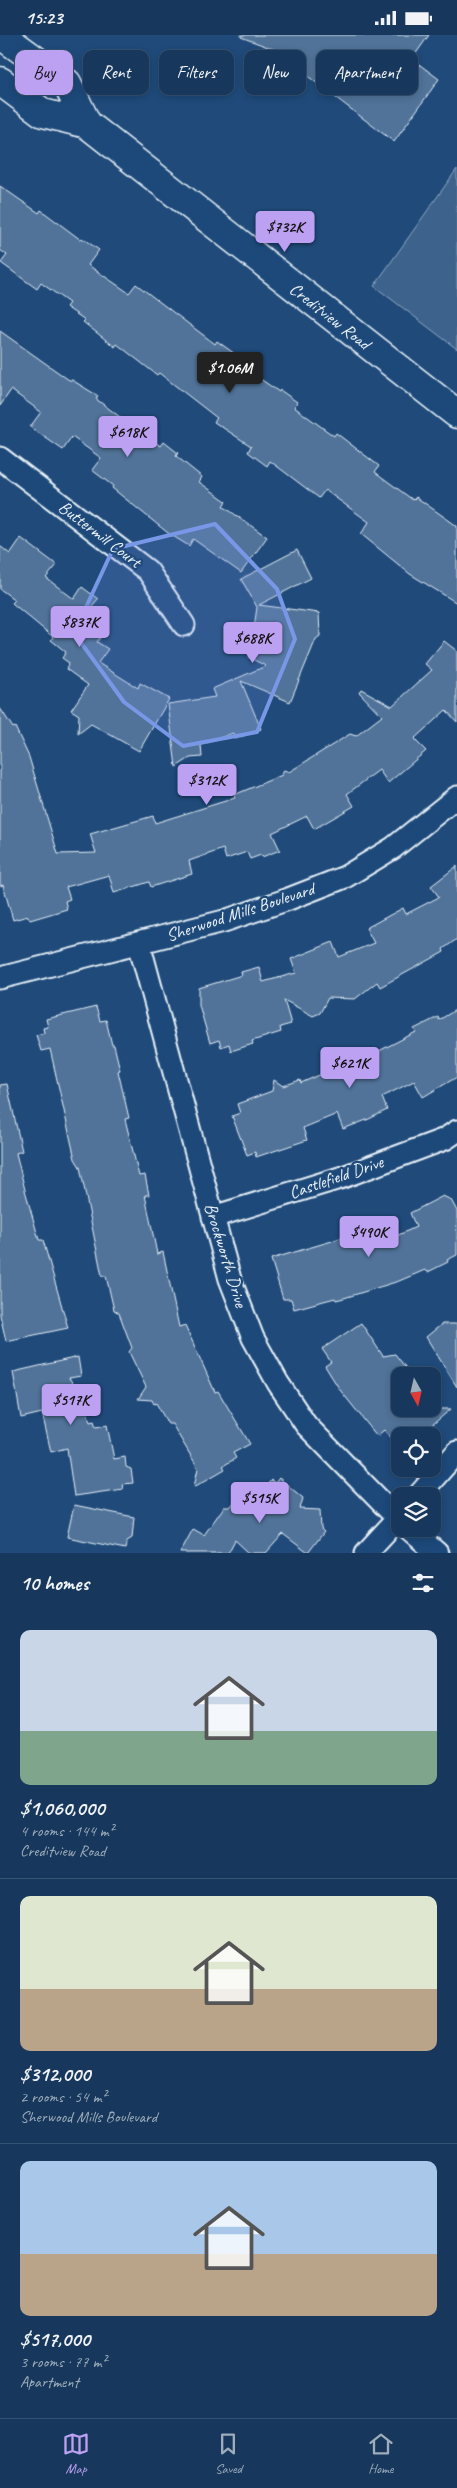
<!DOCTYPE html>
<html lang="en">
<head>
<meta charset="utf-8">
<style>
  :root { --surface:#17385c; --page:#203f62; --text:#f1f3f6; --muted:#9eacbb; --line:#365272; --accent:#bca0f2 }
  body { margin:0; font-family:Caveat,sans-serif; background:var(--page); color:var(--text); height:100vh; display:flex; flex-direction:column; font-size:19px; white-space:nowrap }
  * { box-sizing:border-box; margin:0 }
  p { font-size:16px; color:var(--muted) }
  .icon { flex:none; width:28px; height:28px; fill:none; stroke:currentColor; stroke-width:2; stroke-linecap:round; stroke-linejoin:round }
  .map { position:relative; height:1518px; overflow:hidden }
  .panel { display:flex; flex-direction:column; background:var(--surface); flex:1 }
  .panel>* { flex:none }
  .banner { position:absolute; left:15px; top:15px; width:428px; height:45px; display:flex; gap:10px }
  .needle { width:32px; rotate:172deg }
  .controls { position:absolute; left:391px; top:1332px; display:grid; gap:10px }
  .controls a { display:grid; place-items:center; width:50px; height:50px; border-radius:10px; background:var(--surface); box-shadow:0 2px 8px #0003,0 0 0 1px var(--line); font-size:25px }
  .price { position:absolute; translate:-50% -42px; padding:0 11px; border-radius:5px; background:var(--accent); color:#111; font-size:16px; line-height:32px; filter:drop-shadow(0 1px 2px #0008) }
  .price::after { content:''; position:absolute; left:50%; top:30px; width:15px; height:11px; margin-left:-8px; background:inherit; clip-path:polygon(0 0,100% 0,50% 100%) }
  .price.selected { background:#222; color:#fff }
  ul { padding:0; list-style:none }
  li { display:grid; align-content:center; gap:10px; height:265px; padding:0 20px }
  li+li { border-top:1px solid var(--line) }
  li span { display:grid; place-items:center; height:155px; border-radius:10px; color:#555 }
  li>.icon { margin-inline-start:auto }
  span .icon { width:90px; height:90px; fill:#fffc; stroke-width:1 }
  li b { font-size:21px }
  h2 { display:flex; justify-content:space-between; align-items:center; height:60px; padding:0 20px; font-size:21px }
  .chip { padding:0 18px; border-radius:10px; background:var(--surface); box-shadow:0 2px 8px #0003,0 0 0 1px var(--line); font-size:18px; line-height:45px }
  .chip.selected { background:var(--accent); color:#111 }
  .status { display:flex; justify-content:space-between; align-items:center; height:35px; padding:0 25px; background:var(--surface); direction:ltr }
  .status svg { height:14px; fill:currentColor }
  .menu { display:flex; justify-content:space-around; align-items:center; height:70px; border-top:1px solid var(--line); background:var(--surface); font-size:14px; color:var(--muted) }
  .menu a { display:grid; justify-items:center; gap:2px }
  .menu .selected { color:var(--accent) }
  .map>svg:first-child { display:block }
  .green { fill:#3c628c; stroke:#92aac2 }
  .building { fill:#517399; stroke:#e8f1f8 }
  .lines { fill:none; stroke-linecap:round; stroke-linejoin:round }
  .street-casing { stroke:#e8f1f8; stroke-width:25 }
  .secondary-casing { stroke:#e8f1f8; stroke-width:31 }
  .street { stroke:#1f4a7a; stroke-width:21 }
  .secondary { stroke:#1f4a7a; stroke-width:28 }
  .marked { fill:#7897e6; fill-opacity:0.2; stroke:#7897e6; stroke-width:4; stroke-linejoin:round }
  .labels { text-anchor:middle; stroke-width:4.5; stroke-linejoin:round; paint-order:stroke }
  .street-label { font-size:18px; fill:#e8f1f8; stroke:#1f4a7a }
</style>
</head>
<body>
<div class="status"><b>15:23</b><svg viewBox="0 0 49 12"><path d="M0 12V9h3v3zM5 12V6h3v6zM10 12V3h3v9zM15 12V0h3v12zM26 1h20v11H26zM47 4h2v5h-2z"/></svg></div>
<div class="map">
<svg width="457" height="1518" viewBox="0 0 457 1518">
  <rect width="100%" height="100%" fill="#1f4a7a"/>
  <filter id="ink" filterUnits="userSpaceOnUse"><feTurbulence type="fractalNoise" baseFrequency=".02" numOctaves="2"/><feDisplacementMap in="SourceGraphic" scale="10" xChannelSelector="R" yChannelSelector="G"/><feConvolveMatrix kernelMatrix="1 2 1 2 8 2 1 2 1" color-interpolation-filters="sRGB"/></filter>
  <g filter="url(#ink)">
    <path class="green" d="M457,134V314L374,251Z"/>
    <path class="building" d="M241,0H429L412,24L439,44L394,107L301,36L308,27L241,2Z
      M0,151L39,178L41,175L81,205L82,203L99,215L88,230L129,258L136,249L215,309L217,306L235,319L232,324L279,357L280,355L297,367L294,372L334,401L336,398L379,431L375,437L413,465L416,462L457,491V568L410,539L361,499L369,487L325,455L319,463L270,426L267,431L248,417L251,411L214,387L217,383L159,338L157,340L117,309L115,312L83,287L85,285L66,272L69,268L41,248L37,254L1,228L7,220L0,215Z
      M0,296L69,345H72L98,361L96,364L148,403L161,411L164,407L178,418L176,421L202,442L199,447L226,466L223,471L267,502L241,538L193,504L189,511L168,498L112,453L113,451L92,435L101,423L72,402L63,415L30,392L41,377L11,355L0,371Z
      M21,503L57,530L46,543L74,564L82,552L98,564L87,577L108,592L97,607L108,614L98,628L138,653L140,648L169,664L139,716L91,689L78,699L79,680L71,675L88,650L66,634L69,628L62,623L66,617L51,605L53,602L12,568L15,565L0,554V511L10,519Z
      M297,515L311,543L259,570L319,578L320,601L316,604L290,667L241,646L261,694L235,704L233,698L201,710L202,722L190,723L176,732L168,669L215,662L212,654L266,631L248,622L251,614L257,572L241,544Z
      M444,606L457,616V687L446,675L414,704L426,716L388,748L379,735L347,759L354,771L314,794L307,781L272,798L280,815L262,822L261,820L250,824L247,817L226,824L223,814L189,826L192,839L151,852L149,847L114,858L109,840L66,852L70,864L65,866L67,874L30,885L28,881L13,885L3,850L0,851V673L13,693L15,692L29,722L58,819L96,818L90,799L153,781L155,788L235,763L234,760L282,740L284,735L289,737L350,699L356,701L382,681L359,657L361,654L392,671L432,635L425,629Z
      M457,831V904L443,914L444,917L380,952L377,947L355,964L328,963L320,978L313,981L284,965L291,989L280,992L281,997L252,1006L253,1009L231,1016L229,1009L221,1012L219,1005L210,1008L199,970V953L242,940L241,937L259,932L263,947L296,938L291,924L333,907L339,922L374,908L366,893L403,873L406,879L439,862L431,851Z
      M96,972L100,986L106,985L112,1010H114L120,1035L118,1036L129,1083L125,1084L139,1141L145,1140L149,1160H145L157,1219L163,1217L179,1292L185,1290L215,1357L218,1356L250,1409L233,1418L236,1423L223,1431L225,1434L194,1452L198,1433L172,1389H168L156,1368L154,1369L152,1365L138,1364L146,1352L129,1317L132,1313L119,1278L114,1275L106,1241H102L80,1132L75,1124L50,1014L41,1016L36,1000L44,998L43,993L48,992L46,984Z
      M457,974V1042L423,1062L414,1046L382,1062L387,1075L369,1084L343,1094L337,1079L303,1093L307,1105L256,1122L255,1117L247,1120L232,1081L240,1078L237,1069L272,1056L274,1045L283,1051L300,1045L301,1048L377,1015V1017L416,997L414,994L438,982L439,985Z
      M7,1049L22,1116L16,1118L25,1155L39,1205H43L68,1293L6,1306L0,1280V1050Z
      M443,1161L451,1165L457,1176V1220L447,1225L448,1227L428,1237L425,1235L399,1246L344,1263L336,1265L335,1263L294,1274L291,1264H283L271,1224L332,1206L375,1189L383,1207L416,1192L410,1178Z
      M361,1288L383,1321L395,1319L412,1341H400V1374H451L419,1401H389L384,1395L377,1401L340,1355L325,1331L331,1327L322,1314Z
      M442,1289H457V1352L426,1302Z
      M78,1322L81,1341L69,1343L84,1364L90,1387L94,1386L96,1392L107,1390L114,1424L125,1422L126,1432L131,1434L133,1448L122,1449L123,1454L74,1461L67,1413L51,1417L42,1378L21,1383L13,1337Z
      M279,1443L303,1463L300,1474L320,1475L321,1494L324,1497L308,1518L283,1499L266,1518H249L235,1505L228,1518H180L193,1494L204,1500L224,1472H230L237,1464L245,1471L261,1450L265,1453L271,1445L275,1448Z
      M74,1470L134,1482L132,1503L127,1506L125,1514L67,1502Z"/>
    <g class="lines">
      <g class="street-casing">
        <path id="street" d="M0,423L148,536L184,590
          M139,908L230,1244L253,1303L278,1348L306,1390L400,1486
          M0,943L224,886L286,865L345,842L393,813L457,762
          M213,1182L343,1142L445,1104L457,1096
          M418,1461L457,1417
          M409,1494L437,1518
          M366,1518L400,1481"/>
      </g>
      <g class="secondary-casing">
        <path id="secondary" d="M1,0L67,48L87,89
          M0,46L43,78L87,89L457,379"/>
      </g>
      <use href="#street" class="street"/>
      <use href="#secondary" class="secondary"/>
    </g>
  </g>
  <path class="marked" d="M215,489L277,554L295,604L257,697L183,711L124,667L74,598L113,514Z"/>
  <g class="labels">
    <g class="street-label">
      <text transform="translate(330 281) rotate(38)" y="6">Creditview Road</text>
      <text transform="translate(100 499) rotate(37)" y="6">Buttermill Court</text>
      <text transform="translate(240 877) rotate(-18)" y="6">Sherwood Mills Boulevard</text>
      <text transform="translate(336 1142) rotate(-19)" y="6">Castlefield Drive</text>
      <text transform="translate(226 1220) rotate(73)" y="6">Brockworth Drive</text>
    </g>
  </g>
</svg>
<div class="controls">
<a><svg class="needle" viewBox="-14 -14 28 28"><path d="M0-13l5 13h-10z" fill="#e53935"/><path d="M0 13l5-13h-10z" fill="#9eacbb"/></svg></a>
<a><svg class="icon" aria-label="locate" viewBox="0 0 24 24"><circle cx="12" cy="12" r="6"/><path d="M12 2v4M12 18v4M2 12h4M18 12h4"/></svg></a>
<a><svg class="icon" aria-label="layers" viewBox="0 0 24 24"><path d="M12 4l9 5-9 5-9-5zM3 14l9 5 9-5"/></svg></a>
</div>
<b class="price" style="left:285px;top:218px">$732K</b>
<b class="price selected" style="left:230px;top:359px">$1.06M</b>
<b class="price" style="left:128px;top:423px">$618K</b>
<b class="price" style="left:80px;top:613px">$837K</b>
<b class="price" style="left:253px;top:629px">$688K</b>
<b class="price" style="left:207px;top:771px">$312K</b>
<b class="price" style="left:350px;top:1054px">$621K</b>
<b class="price" style="left:369px;top:1223px">$490K</b>
<b class="price" style="left:71px;top:1391px">$517K</b>
<b class="price" style="left:260px;top:1489px">$515K</b>
<div class="banner">
<a class="chip selected">Buy</a>
<a class="chip">Rent</a>
<a class="chip">Filters</a>
<a class="chip">New</a>
<a class="chip">Apartment</a>
</div>
</div>
<section class="panel">
<h2>10 homes<svg class="icon" aria-label="filters" viewBox="0 0 24 24"><path d="M4 7h16M4 17h16"/><circle cx="9" cy="7" r="2"/><circle cx="15" cy="17" r="2"/></svg></h2>
<ul>
<li><span style="background:linear-gradient(#c9d6e8 65%,#7fa58c 0)"><svg class="icon" aria-label="home" viewBox="0 0 24 24"><path d="M3 11l9-7 9 7M6 9v11h12V9"/></svg></span><div><b>$1,060,000</b><p>4 rooms · 144 m²</p><p>Creditview Road</p></div></li>
<li><span style="background:linear-gradient(#dfe7d0 60%,#b9a48a 0)"><svg class="icon" aria-label="home" viewBox="0 0 24 24"><path d="M3 11l9-7 9 7M6 9v11h12V9"/></svg></span><div><b>$312,000</b><p>2 rooms · 54 m²</p><p>Sherwood Mills Boulevard</p></div></li>
<li><span style="background:linear-gradient(#a9c7e8 60%,#b9a48a 0)"><svg class="icon" aria-label="home" viewBox="0 0 24 24"><path d="M3 11l9-7 9 7M6 9v11h12V9"/></svg></span><div><b>$517,000</b><p>3 rooms · 77 m²</p><p>Apartment</p></div></li>
</ul>
</section>
<nav class="menu">
<a class="selected"><svg class="icon" aria-label="map" viewBox="0 0 24 24"><path d="M3 6l6-2 6 2 6-2v14l-6 2-6-2-6 2zM9 4v14M15 6v14"/></svg>Map</a>
<a><svg class="icon" aria-label="saved" viewBox="0 0 24 24"><path d="M7 4h10v16l-5-4-5 4z"/></svg>Saved</a>
<a><svg class="icon" aria-label="home" viewBox="0 0 24 24"><path d="M3 11l9-7 9 7M6 9v11h12V9"/></svg>Home</a>
</nav>
</body>
</html>
